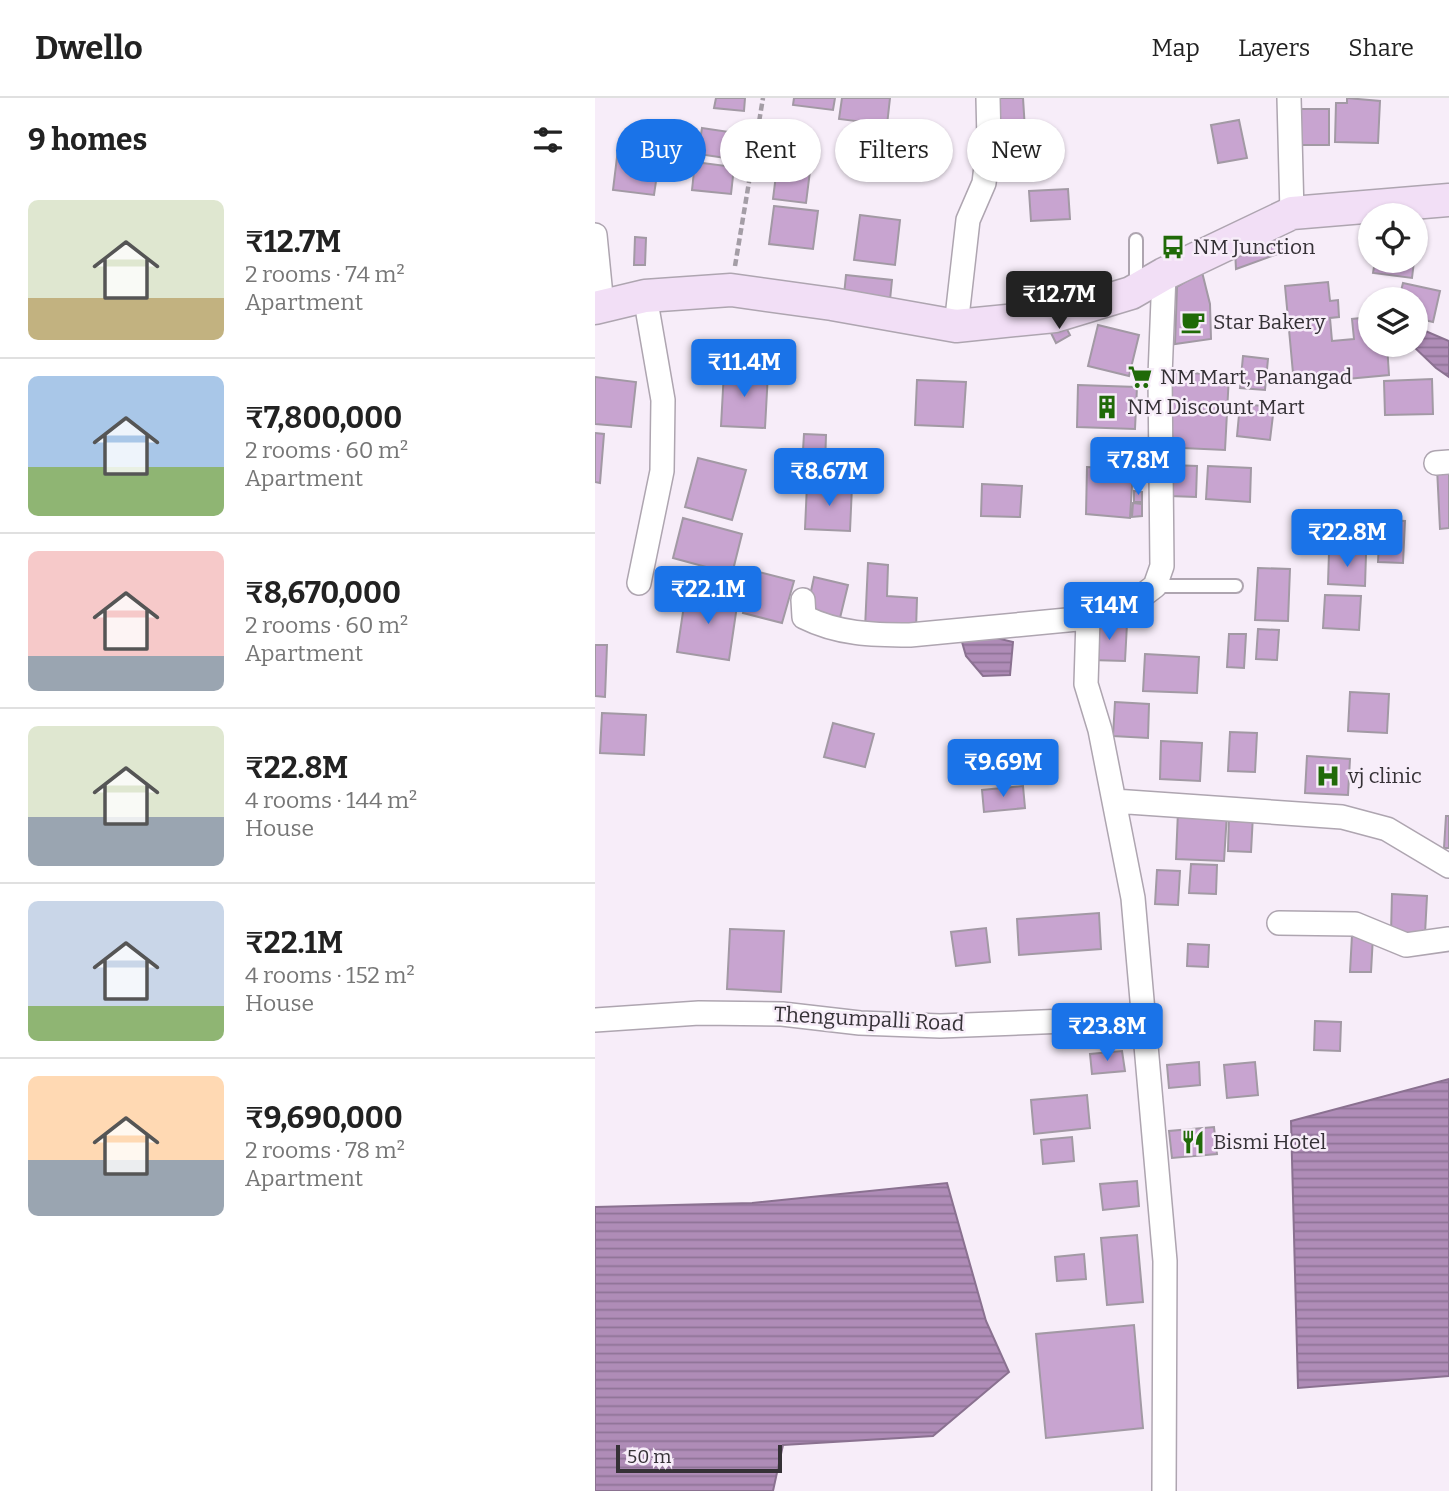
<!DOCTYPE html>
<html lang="en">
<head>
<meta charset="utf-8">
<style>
  :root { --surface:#fff; --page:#f2f2f2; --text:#222; --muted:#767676; --line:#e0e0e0; --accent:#1a73e8 }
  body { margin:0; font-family:Bitter,serif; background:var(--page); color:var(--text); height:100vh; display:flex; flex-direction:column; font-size:26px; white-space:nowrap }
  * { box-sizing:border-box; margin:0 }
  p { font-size:23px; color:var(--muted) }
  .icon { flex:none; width:38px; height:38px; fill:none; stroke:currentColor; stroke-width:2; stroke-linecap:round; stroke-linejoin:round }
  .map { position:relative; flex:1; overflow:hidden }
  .drawer { display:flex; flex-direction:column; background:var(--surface); width:595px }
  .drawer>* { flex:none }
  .hud { position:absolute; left:21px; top:21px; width:665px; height:63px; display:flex; gap:14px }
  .controls { position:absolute; left:763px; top:105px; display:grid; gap:14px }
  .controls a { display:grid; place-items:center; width:70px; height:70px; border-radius:50%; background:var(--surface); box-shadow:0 2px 5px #0004; font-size:35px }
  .scale { position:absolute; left:21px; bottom:18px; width:166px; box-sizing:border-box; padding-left:7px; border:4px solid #353136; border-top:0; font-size:19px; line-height:24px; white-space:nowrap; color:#353136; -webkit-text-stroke:5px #f7edf9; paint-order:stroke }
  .price { position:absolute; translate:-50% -60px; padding:0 16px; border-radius:7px; background:var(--accent); color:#fff; font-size:23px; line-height:46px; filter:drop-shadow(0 2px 4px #0008) }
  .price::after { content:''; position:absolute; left:50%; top:42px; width:21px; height:16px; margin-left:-10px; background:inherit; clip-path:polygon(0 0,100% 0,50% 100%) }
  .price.on { background:#222; color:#fff }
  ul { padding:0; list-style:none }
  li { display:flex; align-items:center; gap:21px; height:175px; padding:0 28px }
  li+li { border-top:2px solid var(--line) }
  li span { display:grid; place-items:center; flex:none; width:196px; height:140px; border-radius:10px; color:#555 }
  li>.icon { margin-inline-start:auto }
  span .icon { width:84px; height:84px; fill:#fffc; stroke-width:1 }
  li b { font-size:30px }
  h2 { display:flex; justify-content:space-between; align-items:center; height:84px; padding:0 28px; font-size:30px }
  .tag { padding:0 24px; border-radius:32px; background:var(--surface); box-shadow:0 2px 5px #0004; font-size:24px; line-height:63px }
  .tag.on { background:var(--accent); color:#fff }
  header { display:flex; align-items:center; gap:42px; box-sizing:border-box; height:98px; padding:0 35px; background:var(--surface); border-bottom:2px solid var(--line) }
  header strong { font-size:33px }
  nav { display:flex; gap:38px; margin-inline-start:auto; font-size:24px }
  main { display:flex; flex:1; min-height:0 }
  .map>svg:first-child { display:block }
  .water { fill:url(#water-rules); stroke:#8a7190; stroke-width:2 }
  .building { fill:#c8a4d0; stroke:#a299a4; stroke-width:2 }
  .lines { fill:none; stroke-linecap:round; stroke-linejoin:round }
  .service-casing { stroke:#aea5b0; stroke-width:16 }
  .minor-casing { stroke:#aea5b0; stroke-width:26 }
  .secondary-casing { stroke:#aea5b0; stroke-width:35 }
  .path { stroke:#a49da6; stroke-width:4.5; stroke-dasharray:7 3.5; stroke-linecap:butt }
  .service { stroke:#fff; stroke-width:12 }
  .minor { stroke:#fff; stroke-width:23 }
  .secondary { stroke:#f2dff6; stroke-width:32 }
  .labels { text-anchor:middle; stroke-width:5; stroke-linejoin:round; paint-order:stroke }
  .poi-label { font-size:21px; fill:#353136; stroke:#f7edf9; text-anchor:start }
  .street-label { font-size:21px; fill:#353136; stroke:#f7edf9 }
</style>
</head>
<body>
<header>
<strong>Dwello</strong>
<nav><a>Map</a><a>Layers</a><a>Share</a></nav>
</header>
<main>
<section class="drawer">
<h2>9 homes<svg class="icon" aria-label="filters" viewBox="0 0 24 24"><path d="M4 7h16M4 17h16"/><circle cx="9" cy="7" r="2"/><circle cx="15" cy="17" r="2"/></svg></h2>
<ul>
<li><span style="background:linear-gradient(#dfe7d0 70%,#c2b280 0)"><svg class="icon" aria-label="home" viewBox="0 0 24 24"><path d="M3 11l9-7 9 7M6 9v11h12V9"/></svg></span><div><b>₹12.7M</b><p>2 rooms · 74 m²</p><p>Apartment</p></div></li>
<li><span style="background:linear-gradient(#a9c7e8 65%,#8fb573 0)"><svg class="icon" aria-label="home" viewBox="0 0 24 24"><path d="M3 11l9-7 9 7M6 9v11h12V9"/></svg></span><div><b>₹7,800,000</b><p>2 rooms · 60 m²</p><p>Apartment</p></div></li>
<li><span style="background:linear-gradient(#f6c9c9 75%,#9aa5b1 0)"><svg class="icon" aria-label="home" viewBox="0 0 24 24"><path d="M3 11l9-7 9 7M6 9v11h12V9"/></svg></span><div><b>₹8,670,000</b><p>2 rooms · 60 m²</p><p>Apartment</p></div></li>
<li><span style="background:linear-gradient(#dfe7d0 65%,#9aa5b1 0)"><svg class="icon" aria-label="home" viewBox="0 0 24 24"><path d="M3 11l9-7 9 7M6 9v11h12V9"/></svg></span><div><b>₹22.8M</b><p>4 rooms · 144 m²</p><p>House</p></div></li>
<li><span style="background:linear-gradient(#c9d6e8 75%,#8fb573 0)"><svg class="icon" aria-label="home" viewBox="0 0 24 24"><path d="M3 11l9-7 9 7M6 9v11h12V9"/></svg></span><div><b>₹22.1M</b><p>4 rooms · 152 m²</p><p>House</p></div></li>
<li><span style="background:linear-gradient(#ffd9b3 60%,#9aa5b1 0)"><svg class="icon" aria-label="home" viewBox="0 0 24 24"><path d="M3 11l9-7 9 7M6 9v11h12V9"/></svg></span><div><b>₹9,690,000</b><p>2 rooms · 78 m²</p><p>Apartment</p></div></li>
</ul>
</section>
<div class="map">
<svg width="854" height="1393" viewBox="0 0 854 1393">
  <defs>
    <pattern id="water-rules" width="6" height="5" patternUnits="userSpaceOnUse" patternTransform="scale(1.75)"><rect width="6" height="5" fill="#af8cb7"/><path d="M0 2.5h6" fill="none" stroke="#8f7396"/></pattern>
  </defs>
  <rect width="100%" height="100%" fill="#f7edf9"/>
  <path class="water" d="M821,229L854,243V279L841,270L817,247H821Z
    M365,537H389L418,544L415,577L388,578L371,558Z
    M854,981V1278L703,1290L696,1023Z
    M352,1085L391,1223L414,1274L338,1338L188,1347L178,1393H0V1109L157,1105Z"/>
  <path class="building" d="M121,0H150L149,13L119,10Z
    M199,0H240L238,12L198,7Z
    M247,0H295L292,27L244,21Z
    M400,0H428L433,79L404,81Z
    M752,0L785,3L783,45L740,44L741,5H752Z
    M704,11H734V47H704Z
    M644,22L652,60L623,65L616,27Z
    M107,30L141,35L138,61L103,56Z
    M23,51L65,56L59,97L18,92Z
    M183,61L216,65L211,105L178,101Z
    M100,64L139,69L136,96L97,92Z
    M473,91L475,121L436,123L434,93Z
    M179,108L223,113L218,151L174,146Z
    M265,117L305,122L300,167L259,162Z
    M681,137L688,154L641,171L640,151Z
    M40,139L51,140L50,167H39Z
    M780,163H819L817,180L778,175Z
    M607,174L615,206L616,241L580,246L582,189Z
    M251,177L297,182L295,202L249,197Z
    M733,184L735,203L743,202L744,219L735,220L737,243L759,241L757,221L775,219V247H792L794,277L699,286L690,188Z
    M808,185L845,193L838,224L821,220V201H804Z
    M467,222L475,237L461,245L453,229Z
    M503,227L544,237L534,278L493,268Z
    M648,258L673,261L670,292L645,290Z
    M129,273L173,275L170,330L126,328Z
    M571,274L634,277L630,352L566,349Z
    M0,279L41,284L36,329L0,326Z
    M837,281L838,316L790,317L789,283Z
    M322,282L371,284L368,329L320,327Z
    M483,287L542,289L540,331L482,329Z
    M645,306L679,309L675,342L642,338Z
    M0,335L9,336L5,385L0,384Z
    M209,336L231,337L230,369L207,368Z
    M103,360L151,372L137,422L90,409Z
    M576,367L602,368L601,399L575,398Z
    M613,368L656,370L655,404L611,401Z
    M492,369L538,372L535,420L491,416Z
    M842,370H854V430L845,431Z
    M212,386L257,388L255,433L210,431Z
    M387,386L427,388L425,419L386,418Z
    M539,393L547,394V404H539Z
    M538,405L547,406V418L537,419Z
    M88,420L147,436L137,476L78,460Z
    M785,422L810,423L808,465L783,464Z
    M734,454L771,456L770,488L733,486Z
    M273,465L293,467L292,498L322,500L321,532L270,530Z
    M663,470L695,471L693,523L660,522Z
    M160,473L199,483L187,525L148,515Z
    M219,479L253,487L245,520L212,512Z
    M91,494L143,501L134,562L82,554Z
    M730,497L766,498L764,532L728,530Z
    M497,525L532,526L530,563L496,562Z
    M663,531L684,532L682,562L661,561Z
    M634,536H651L649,570L632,569Z
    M0,547H12L10,599L0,598Z
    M550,556L604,559L602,595L548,593Z
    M755,594L794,596L792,635L753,633Z
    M520,604L554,606L553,640L518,638Z
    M7,615L51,617L49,657L5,655Z
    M238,625L279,636L270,669L229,659Z
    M635,634L662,635L660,674L633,673Z
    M566,643L607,645L605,683L565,681Z
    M712,658L755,661L753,697L710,695Z
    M428,688L430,710L389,714L387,692Z
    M583,713L632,715L629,763L581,761Z
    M634,716L658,717L656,754L633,753Z
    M851,718H854V750H849Z
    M596,766L622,767L621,796L594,795Z
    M562,772L585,773L583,807L560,806Z
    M797,796L832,798L830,836L796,835Z
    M504,815L506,851L424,857L422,821Z
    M391,830L395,864L361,868L356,834Z
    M135,831L189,833L186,894L132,891Z
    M757,837L778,838L776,874H755Z
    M593,846L614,847L613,869L592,868Z
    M720,923L746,924L745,953L719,952Z
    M527,953L530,973L497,976L495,956Z
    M604,964L605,987L574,990L572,967Z
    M660,964L663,997L632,1000L629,967Z
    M492,997L495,1030L439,1036L436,1002Z
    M619,1029L622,1056L577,1060L574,1033Z
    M477,1039L479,1063L448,1066L446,1042Z
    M542,1083L544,1108L508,1112L505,1086Z
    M542,1137L548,1204L512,1207L506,1140Z
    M489,1156L491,1181L462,1183L460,1159Z
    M539,1227L548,1330L451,1340L441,1236Z"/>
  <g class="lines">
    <g class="service-casing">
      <path id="service" d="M541,142V190
        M560,488H641"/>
    </g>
    <g class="minor-casing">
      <path id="minor" d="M694,0L697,115
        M0,137L7,208
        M569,176L565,278L567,468L560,488L535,507L493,520L491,586L505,632L538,800L570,1163L569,1393
        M361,228L373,122L389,85L394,43L393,0
        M841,365L854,364
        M44,485L67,373L68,302L50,198
        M208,502L209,519C243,536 277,537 315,537L493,520
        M519,703L747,719L792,731L854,768
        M684,825L760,826L811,847L854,841
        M0,922L104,915L187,916L265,925L345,928L547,920"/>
    </g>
    <g class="secondary-casing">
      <path id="secondary" d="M0,210L50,198L136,192L237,206L361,228L460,218L536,195L569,176L697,115L854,102"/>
    </g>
    <path class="path" d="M140,168L168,0"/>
    <use href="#service" class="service"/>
    <use href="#minor" class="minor"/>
    <use href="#secondary" class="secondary"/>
  </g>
  <defs>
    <g id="bus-bare" transform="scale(1.89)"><path d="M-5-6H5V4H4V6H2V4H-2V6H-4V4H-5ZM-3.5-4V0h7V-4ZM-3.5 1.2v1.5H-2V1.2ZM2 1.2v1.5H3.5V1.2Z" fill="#206a08" stroke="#f7edf9" stroke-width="2.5" paint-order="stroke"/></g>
    <g id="cafe-bare" transform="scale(1.89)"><path d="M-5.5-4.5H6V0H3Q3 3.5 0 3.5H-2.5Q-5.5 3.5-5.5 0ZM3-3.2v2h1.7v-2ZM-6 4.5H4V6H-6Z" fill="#206a08" stroke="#f7edf9" stroke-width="2.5" paint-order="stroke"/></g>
    <g id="supermarket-bare" transform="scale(1.89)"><path d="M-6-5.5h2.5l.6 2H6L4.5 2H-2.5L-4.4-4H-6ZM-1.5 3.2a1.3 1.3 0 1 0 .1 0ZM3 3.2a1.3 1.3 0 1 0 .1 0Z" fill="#206a08" stroke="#f7edf9" stroke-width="2.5" paint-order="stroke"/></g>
    <g id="building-bare" transform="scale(1.89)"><path d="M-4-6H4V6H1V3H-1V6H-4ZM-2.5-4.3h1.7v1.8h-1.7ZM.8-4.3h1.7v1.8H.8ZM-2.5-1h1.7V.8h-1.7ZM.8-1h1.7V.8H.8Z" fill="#206a08" stroke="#f7edf9" stroke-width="2.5" paint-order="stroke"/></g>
    <g id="hospital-bare" transform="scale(1.89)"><path d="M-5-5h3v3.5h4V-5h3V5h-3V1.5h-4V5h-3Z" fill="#206a08" stroke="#f7edf9" stroke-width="2.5" paint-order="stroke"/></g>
    <g id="restaurant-bare" transform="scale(1.89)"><path d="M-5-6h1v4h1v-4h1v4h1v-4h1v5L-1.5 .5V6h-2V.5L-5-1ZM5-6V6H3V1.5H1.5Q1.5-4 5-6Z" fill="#206a08" stroke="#f7edf9" stroke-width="2.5" paint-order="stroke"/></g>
  </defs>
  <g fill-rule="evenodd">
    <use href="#bus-bare" x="578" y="149"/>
    <use href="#cafe-bare" x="598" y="224"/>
    <use href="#supermarket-bare" x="545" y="279"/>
    <use href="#building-bare" x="512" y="309"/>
    <use href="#hospital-bare" x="733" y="678"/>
    <use href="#restaurant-bare" x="598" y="1044"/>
  </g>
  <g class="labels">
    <g class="poi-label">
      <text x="598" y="156">NM Junction</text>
      <text x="618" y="231">Star Bakery</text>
      <text x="565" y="286">NM Mart, Panangad</text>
      <text x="532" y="316">NM Discount Mart</text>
      <text x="753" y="685">vj clinic</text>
      <text x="618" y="1051">Bismi Hotel</text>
    </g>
    <g class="street-label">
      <text transform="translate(274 921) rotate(3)" y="7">Thengumpalli Road</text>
    </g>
  </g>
</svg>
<div class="controls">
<a><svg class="icon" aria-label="locate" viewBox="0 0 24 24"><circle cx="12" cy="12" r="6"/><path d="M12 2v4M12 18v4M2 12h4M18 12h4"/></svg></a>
<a><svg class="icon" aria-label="layers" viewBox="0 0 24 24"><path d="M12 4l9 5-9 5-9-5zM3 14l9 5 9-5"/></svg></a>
</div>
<div class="scale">50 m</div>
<b class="price on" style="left:464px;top:233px">₹12.7M</b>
<b class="price" style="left:149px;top:301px">₹11.4M</b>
<b class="price" style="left:543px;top:399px">₹7.8M</b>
<b class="price" style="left:234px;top:410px">₹8.67M</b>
<b class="price" style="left:752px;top:471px">₹22.8M</b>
<b class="price" style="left:113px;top:528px">₹22.1M</b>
<b class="price" style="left:514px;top:544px">₹14M</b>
<b class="price" style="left:408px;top:701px">₹9.69M</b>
<b class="price" style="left:512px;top:965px">₹23.8M</b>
<div class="hud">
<a class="tag on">Buy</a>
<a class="tag">Rent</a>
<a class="tag">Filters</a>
<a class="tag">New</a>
</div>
</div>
</main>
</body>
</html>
